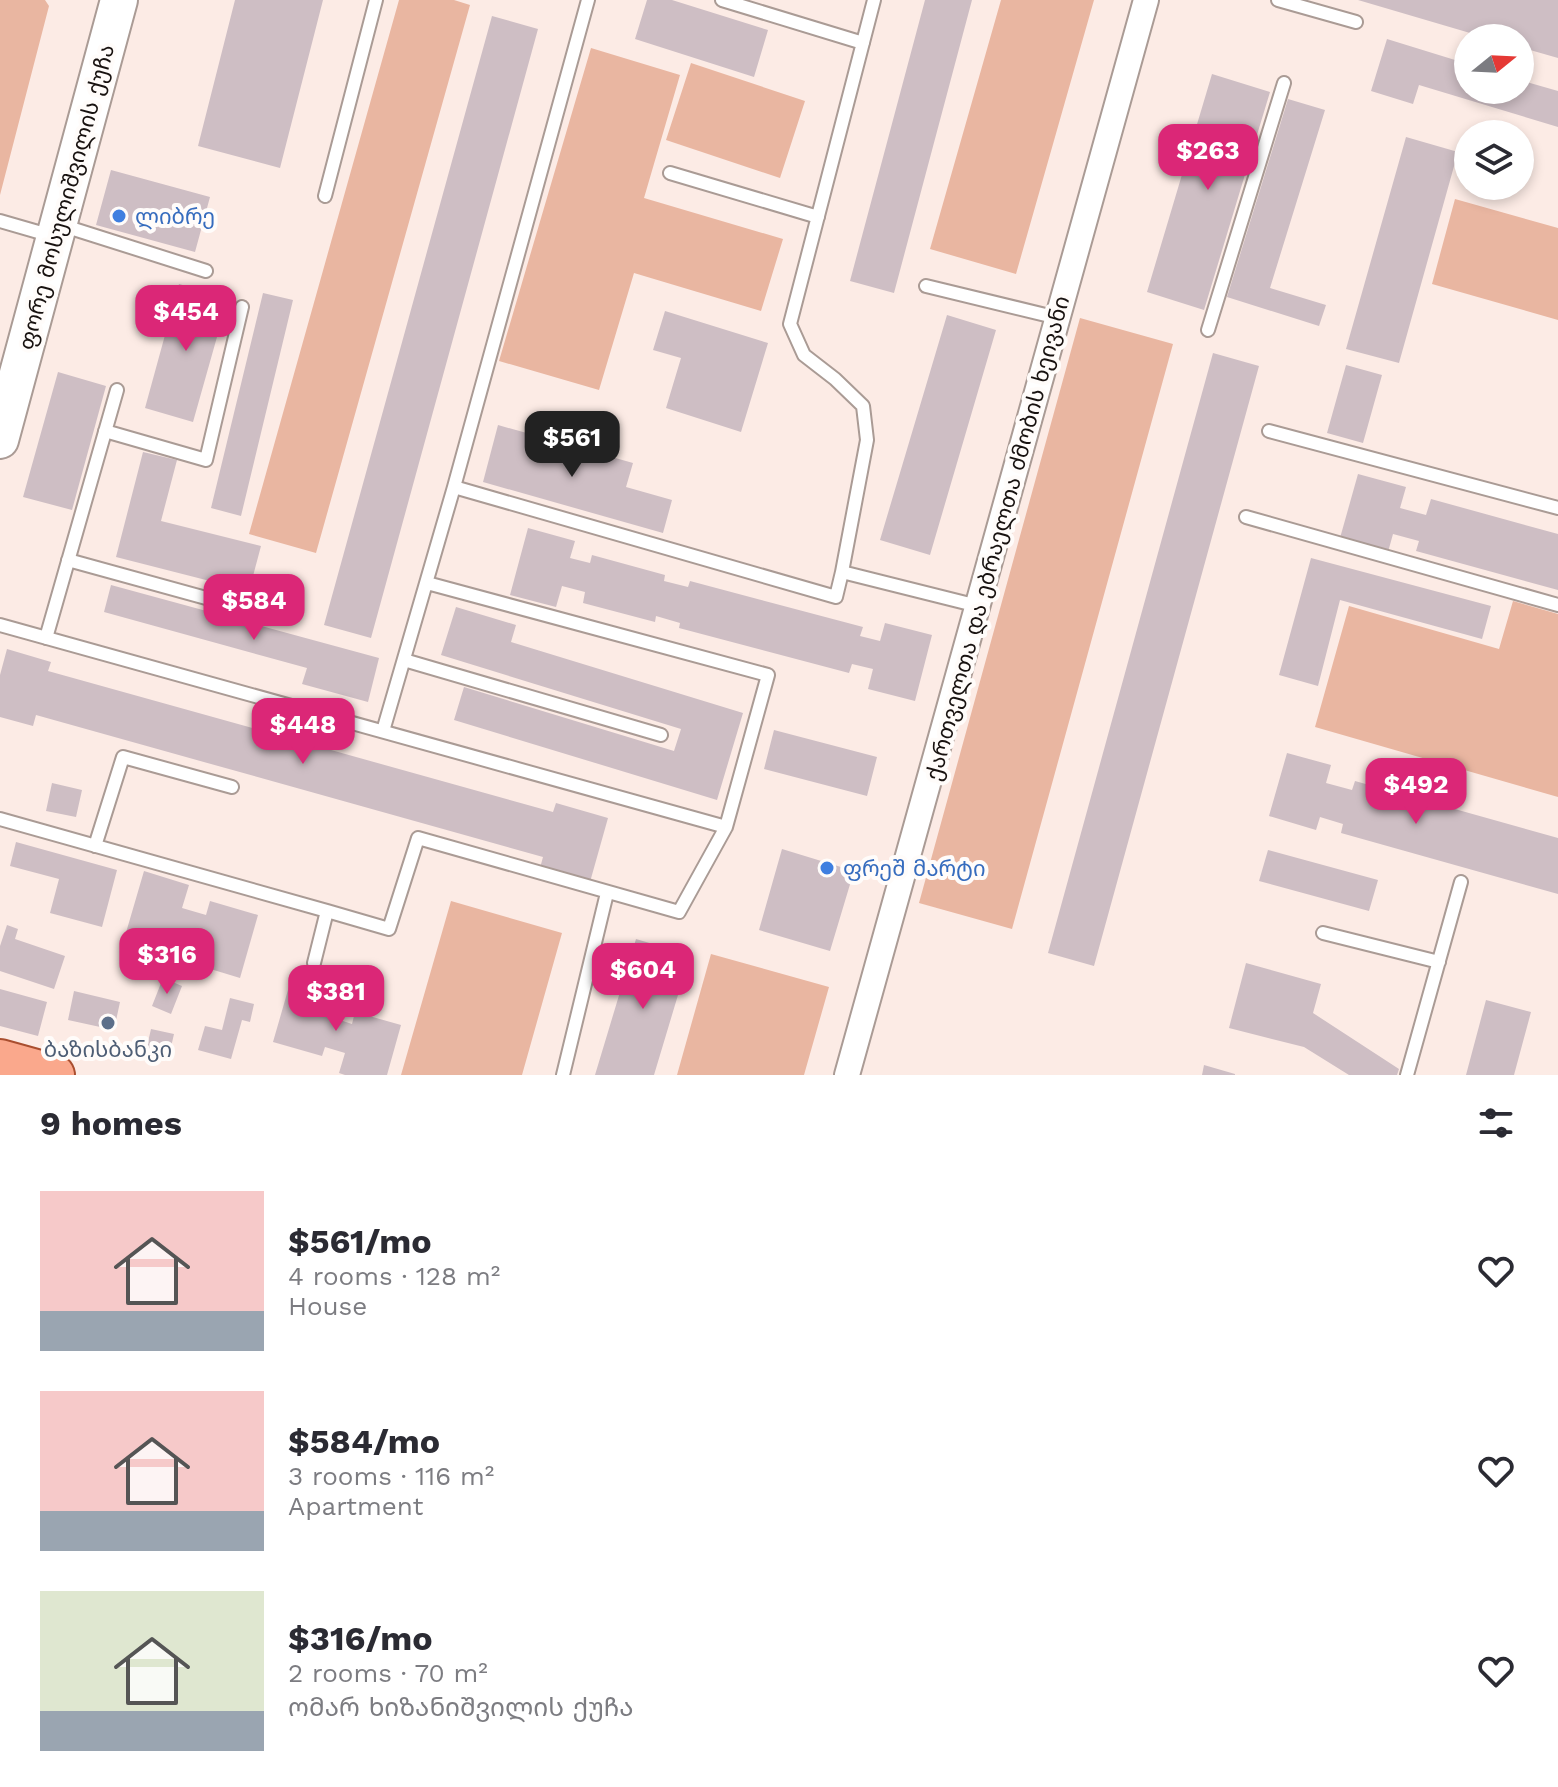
<!DOCTYPE html>
<html lang="en">
<head>
<meta charset="utf-8">
<style>
  :root { --surface:#fff; --page:#f2f2f3; --text:#2b2b33; --muted:#7c7c81; --accent:#db2777 }
  body { margin:0; font-family:"Work Sans","Noto Sans Georgian",sans-serif; background:var(--page); color:var(--text); height:100vh; display:flex; flex-direction:column; font-size:30px; white-space:nowrap }
  * { box-sizing:border-box; margin:0 }
  p { font-size:26px; color:var(--muted) }
  .icon { flex:none; width:44px; height:44px; fill:none; stroke:currentColor; stroke-width:2; stroke-linecap:round; stroke-linejoin:round }
  .map { position:relative; height:1075px; overflow:hidden }
  .side { display:flex; flex-direction:column; background:var(--surface); flex:1 }
  .side>* { flex:none }
  .needle { width:52px; rotate:72deg }
  .controls { position:absolute; left:1454px; top:24px; display:grid; gap:16px }
  .controls a { display:grid; place-items:center; width:80px; height:80px; border-radius:50%; background:var(--surface); box-shadow:0 4px 12px #0003; font-size:40px }
  .price { position:absolute; translate:-50% -68px; padding:0 18px; border-radius:16px; background:var(--accent); color:#fff; font-size:26px; line-height:52px; filter:drop-shadow(0 2px 4px #0008) }
  .price::after { content:''; position:absolute; left:50%; top:48px; width:24px; height:18px; margin-left:-12px; background:inherit; clip-path:polygon(0 0,100% 0,50% 100%) }
  .price.on { background:#222; color:#fff }
  ul { padding:0; list-style:none }
  li { display:flex; align-items:center; gap:24px; height:200px; padding:0 40px }
  li span { display:grid; place-items:center; flex:none; width:224px; height:160px; border-radius:0px; color:#555 }
  li>.icon { margin-inline-start:auto }
  span .icon { width:96px; height:96px; fill:#fffc; stroke-width:1 }
  li b { font-size:34px }
  h2 { display:flex; justify-content:space-between; align-items:center; height:96px; padding:0 40px; font-size:34px }
  .map>svg:first-child { display:block }
  .green { fill:#e9b6a1 }
  .building { fill:#cebec4 }
  .lines { fill:none; stroke-linecap:round; stroke-linejoin:round }
  .lane-casing { stroke:#aa9b95; stroke-width:16 }
  .street-casing { stroke:#aa9b95; stroke-width:28 }
  .secondary-casing { stroke:#aa9b95; stroke-width:40 }
  .primary-casing { stroke:#a94e2f; stroke-width:44 }
  .lane { stroke:#fff; stroke-width:12 }
  .street { stroke:#fff; stroke-width:24 }
  .secondary { stroke:#fff; stroke-width:36 }
  .primary { stroke:#faa88c; stroke-width:40 }
  .shop-dot { fill:#3f7fe0; stroke:#fffcfa; stroke-width:3 }
  .service-dot { fill:#5c6f8a; stroke:#fffcfa; stroke-width:3 }
  .labels { text-anchor:middle; stroke-width:8; stroke-linejoin:round; paint-order:stroke }
  .street-label { font-size:22px; fill:#181210; stroke:#fffcfa }
  .shop-label { font-size:22px; fill:#366cbe; stroke:#fffcfa; text-anchor:start }
  .service-label { font-size:22px; fill:#4e5e75; stroke:#fffcfa }
</style>
</head>
<body>
<div class="map">
<svg width="1558" height="1075" viewBox="0 0 1558 1075">
  <rect width="100%" height="100%" fill="#fcebe5"/>
  <path class="green" d="M0,0H45L49,6L0,195Z
    M399,0H454L470,5L316,553L249,534Z
    M1001,0H1094L1016,274L930,249Z
    M591,48L680,75L644,198L783,239L761,311L634,273L599,390L499,361Z
    M691,63L805,101L780,178L666,140Z
    M1455,199L1558,228V320L1432,284Z
    M1080,318L1173,344L1012,929L919,903Z
    M1513,601L1558,614V797L1315,727L1349,606L1499,649Z
    M451,901L562,933L522,1075H401Z
    M711,954L829,987L804,1075H677Z"/>
  <path class="building" d="M235,0H323L280,168L198,146Z
    M647,0H672L768,30L754,77L635,39Z
    M925,0H972L894,293L850,281Z
    M1358,0H1558V58L1520,47V38H1487Z
    M492,16L538,29L371,638L324,625Z
    M1387,39L1468,64V90H1520V80L1558,91V127L1419,85L1413,104L1371,91Z
    M1212,74L1270,92L1204,310L1147,292Z
    M1288,99L1325,110L1270,288L1326,305L1319,326L1227,297Z
    M1406,137L1458,152L1399,363L1346,349Z
    M111,170L210,197L195,252L96,225Z
    M179,284L228,298L193,422L145,408Z
    M263,293L293,300L241,516L211,508Z
    M665,311L768,343L741,432L666,408L681,358L653,350Z
    M947,315L996,330L930,555L880,540Z
    M1213,353L1259,366L1094,966L1048,953Z
    M1346,365L1382,375L1363,443L1327,433Z
    M58,372L106,386L72,510L23,497Z
    M498,425L633,463L626,487L672,500L663,533L483,482Z
    M143,452L177,460L161,521L261,546L249,591L116,557Z
    M1358,474L1406,487L1400,508L1426,515L1431,499L1558,534V590L1416,551L1419,541L1393,534L1388,552L1340,538Z
    M528,528L575,541L570,558L590,563L592,555L665,575L664,581L688,587L690,581L863,627L860,636L880,641L885,623L932,635L915,701L868,689L873,669L852,664L849,673L679,628L680,623L656,616L655,622L583,603L585,592L562,586L556,607L510,595Z
    M1311,558L1491,606L1482,639L1340,600L1318,686L1279,675Z
    M111,585L379,658L368,702L302,684L307,668L104,612Z
    M456,607L516,625L511,642L743,713L717,800L454,720L464,687L674,751L681,729L441,655Z
    M7,649L51,662L48,671L553,812L556,803L608,818L590,882L540,868L543,857L36,715L33,726L0,717V675Z
    M774,730L877,757L867,796L764,769Z
    M1287,753L1331,765L1326,783L1352,790L1355,781L1558,838V894L1341,833L1343,824L1320,817L1316,830L1269,816Z
    M52,783L82,790L76,817L46,811Z
    M16,842L117,870L102,927L50,913L59,879L10,866Z
    M782,849L854,871L830,951L759,930Z
    M1268,850L1378,880L1369,911L1259,881Z
    M144,871L189,885L182,908L206,915L210,901L258,915L240,978L194,964L199,943L175,936L171,949L125,936Z
    M7,925L18,929L15,939L65,956L54,989L0,971V946Z
    M636,939L690,955L654,1075H595Z
    M1246,963L1321,984L1313,1013L1399,1069L1397,1075H1349L1304,1047L1229,1028Z
    M163,978L182,986L171,1014L152,1006Z
    M290,983L337,996L331,1017L352,1024L355,1012L401,1025L387,1075H345L339,1073L345,1053L325,1047L322,1056L273,1042Z
    M0,989L47,1002L38,1036L0,1026Z
    M74,991L120,1002L114,1030L68,1020Z
    M230,998L254,1004L250,1022L242,1020L231,1059L198,1050L205,1026L222,1030Z
    M1486,1000L1531,1012L1514,1075H1466Z
    M151,1029L174,1034L168,1060L145,1055Z
    M1204,1065L1235,1074V1075H1202Z"/>
  <g class="lines">
    <g class="lane-casing">
      <path id="lane" d="M722,0L863,43
        M1278,0L1356,22
        M670,173L818,217
        M325,196L376,0
        M0,221L52,236
        M61,225L206,271
        M926,286L1058,318
        M1208,330L1284,83
        M105,431L206,460L242,307
        M1269,431L1558,508
        M454,487L836,597L842,572L978,606
        M1246,517L1558,605
        M68,560L264,614
        M842,572L867,440L863,406L835,379L804,355L790,324L874,0
        M0,625L726,827
        M46,638L117,390
        M404,660L661,735
        M383,731L454,487L588,0
        M0,819L327,911
        M95,846L123,757L232,787
        M1323,933L1439,962
        M314,963L327,911L389,929L418,838L679,912L726,827L768,675L427,583
        M563,1075L607,893
        M1407,1075L1461,882"/>
    </g>
    <g class="street-casing">
      <path id="street" d="M847,1075L1146,0"/>
    </g>
    <g class="secondary-casing">
      <path id="secondary" d="M0,440L119,0"/>
    </g>
    <g class="primary-casing">
      <path id="primary" d="M0,1060L54,1075"/>
    </g>
    <use href="#lane" class="lane"/>
    <use href="#street" class="street"/>
    <use href="#secondary" class="secondary"/>
    <use href="#primary" class="primary"/>
  </g>
  <g class="shop-dot">
    <circle cx="119" cy="216" r="8"/>
    <circle cx="827" cy="868" r="8"/>
  </g>
  <circle class="service-dot" cx="108" cy="1023" r="8"/>
  <g class="labels">
    <g class="street-label">
      <text transform="translate(66 197) rotate(-75)" y="8">ფორე მოსულიშვილის ქუჩა</text>
      <text transform="translate(997 538) rotate(-75)" y="8">ქართველთა და ებრაელთა ძმობის ხეივანი</text>
    </g>
    <g class="shop-label">
      <text x="135" y="224">ლიბრე</text>
      <text x="843" y="876">ფრეშ მარტი</text>
    </g>
    <g class="service-label">
      <text x="108" y="1057">ბაზისბანკი</text>
    </g>
  </g>
</svg>
<div class="controls">
<a><svg class="needle" viewBox="-14 -14 28 28"><path d="M0-13l5 13h-10z" fill="#e53935"/><path d="M0 13l5-13h-10z" fill="#7c7c81"/></svg></a>
<a><svg class="icon" aria-label="layers" viewBox="0 0 24 24"><path d="M12 4l9 5-9 5-9-5zM3 14l9 5 9-5"/></svg></a>
</div>
<b class="price" style="left:1208px;top:192px">$263</b>
<b class="price" style="left:186px;top:353px">$454</b>
<b class="price on" style="left:572px;top:479px">$561</b>
<b class="price" style="left:254px;top:642px">$584</b>
<b class="price" style="left:303px;top:766px">$448</b>
<b class="price" style="left:1416px;top:826px">$492</b>
<b class="price" style="left:167px;top:996px">$316</b>
<b class="price" style="left:643px;top:1011px">$604</b>
<b class="price" style="left:336px;top:1033px">$381</b>
</div>
<section class="side">
<h2>9 homes<svg class="icon" aria-label="filters" viewBox="0 0 24 24"><path d="M4 7h16M4 17h16"/><circle cx="9" cy="7" r="2"/><circle cx="15" cy="17" r="2"/></svg></h2>
<ul>
<li><span style="background:linear-gradient(#f6c9c9 75%,#9aa5b1 0)"><svg class="icon" aria-label="home" viewBox="0 0 24 24"><path d="M3 11l9-7 9 7M6 9v11h12V9"/></svg></span><div><b>$561/mo</b><p>4 rooms · 128 m²</p><p>House</p></div><svg class="icon" aria-label="heart" viewBox="0 0 24 24"><path d="M12 20l-8-8c-3-5 5-10 8-4 3-6 11-1 8 4z"/></svg></li>
<li><span style="background:linear-gradient(#f6c9c9 75%,#9aa5b1 0)"><svg class="icon" aria-label="home" viewBox="0 0 24 24"><path d="M3 11l9-7 9 7M6 9v11h12V9"/></svg></span><div><b>$584/mo</b><p>3 rooms · 116 m²</p><p>Apartment</p></div><svg class="icon" aria-label="heart" viewBox="0 0 24 24"><path d="M12 20l-8-8c-3-5 5-10 8-4 3-6 11-1 8 4z"/></svg></li>
<li><span style="background:linear-gradient(#dfe7d0 75%,#9aa5b1 0)"><svg class="icon" aria-label="home" viewBox="0 0 24 24"><path d="M3 11l9-7 9 7M6 9v11h12V9"/></svg></span><div><b>$316/mo</b><p>2 rooms · 70 m²</p><p>ომარ ხიზანიშვილის ქუჩა</p></div><svg class="icon" aria-label="heart" viewBox="0 0 24 24"><path d="M12 20l-8-8c-3-5 5-10 8-4 3-6 11-1 8 4z"/></svg></li>
</ul>
</section>
</body>
</html>
